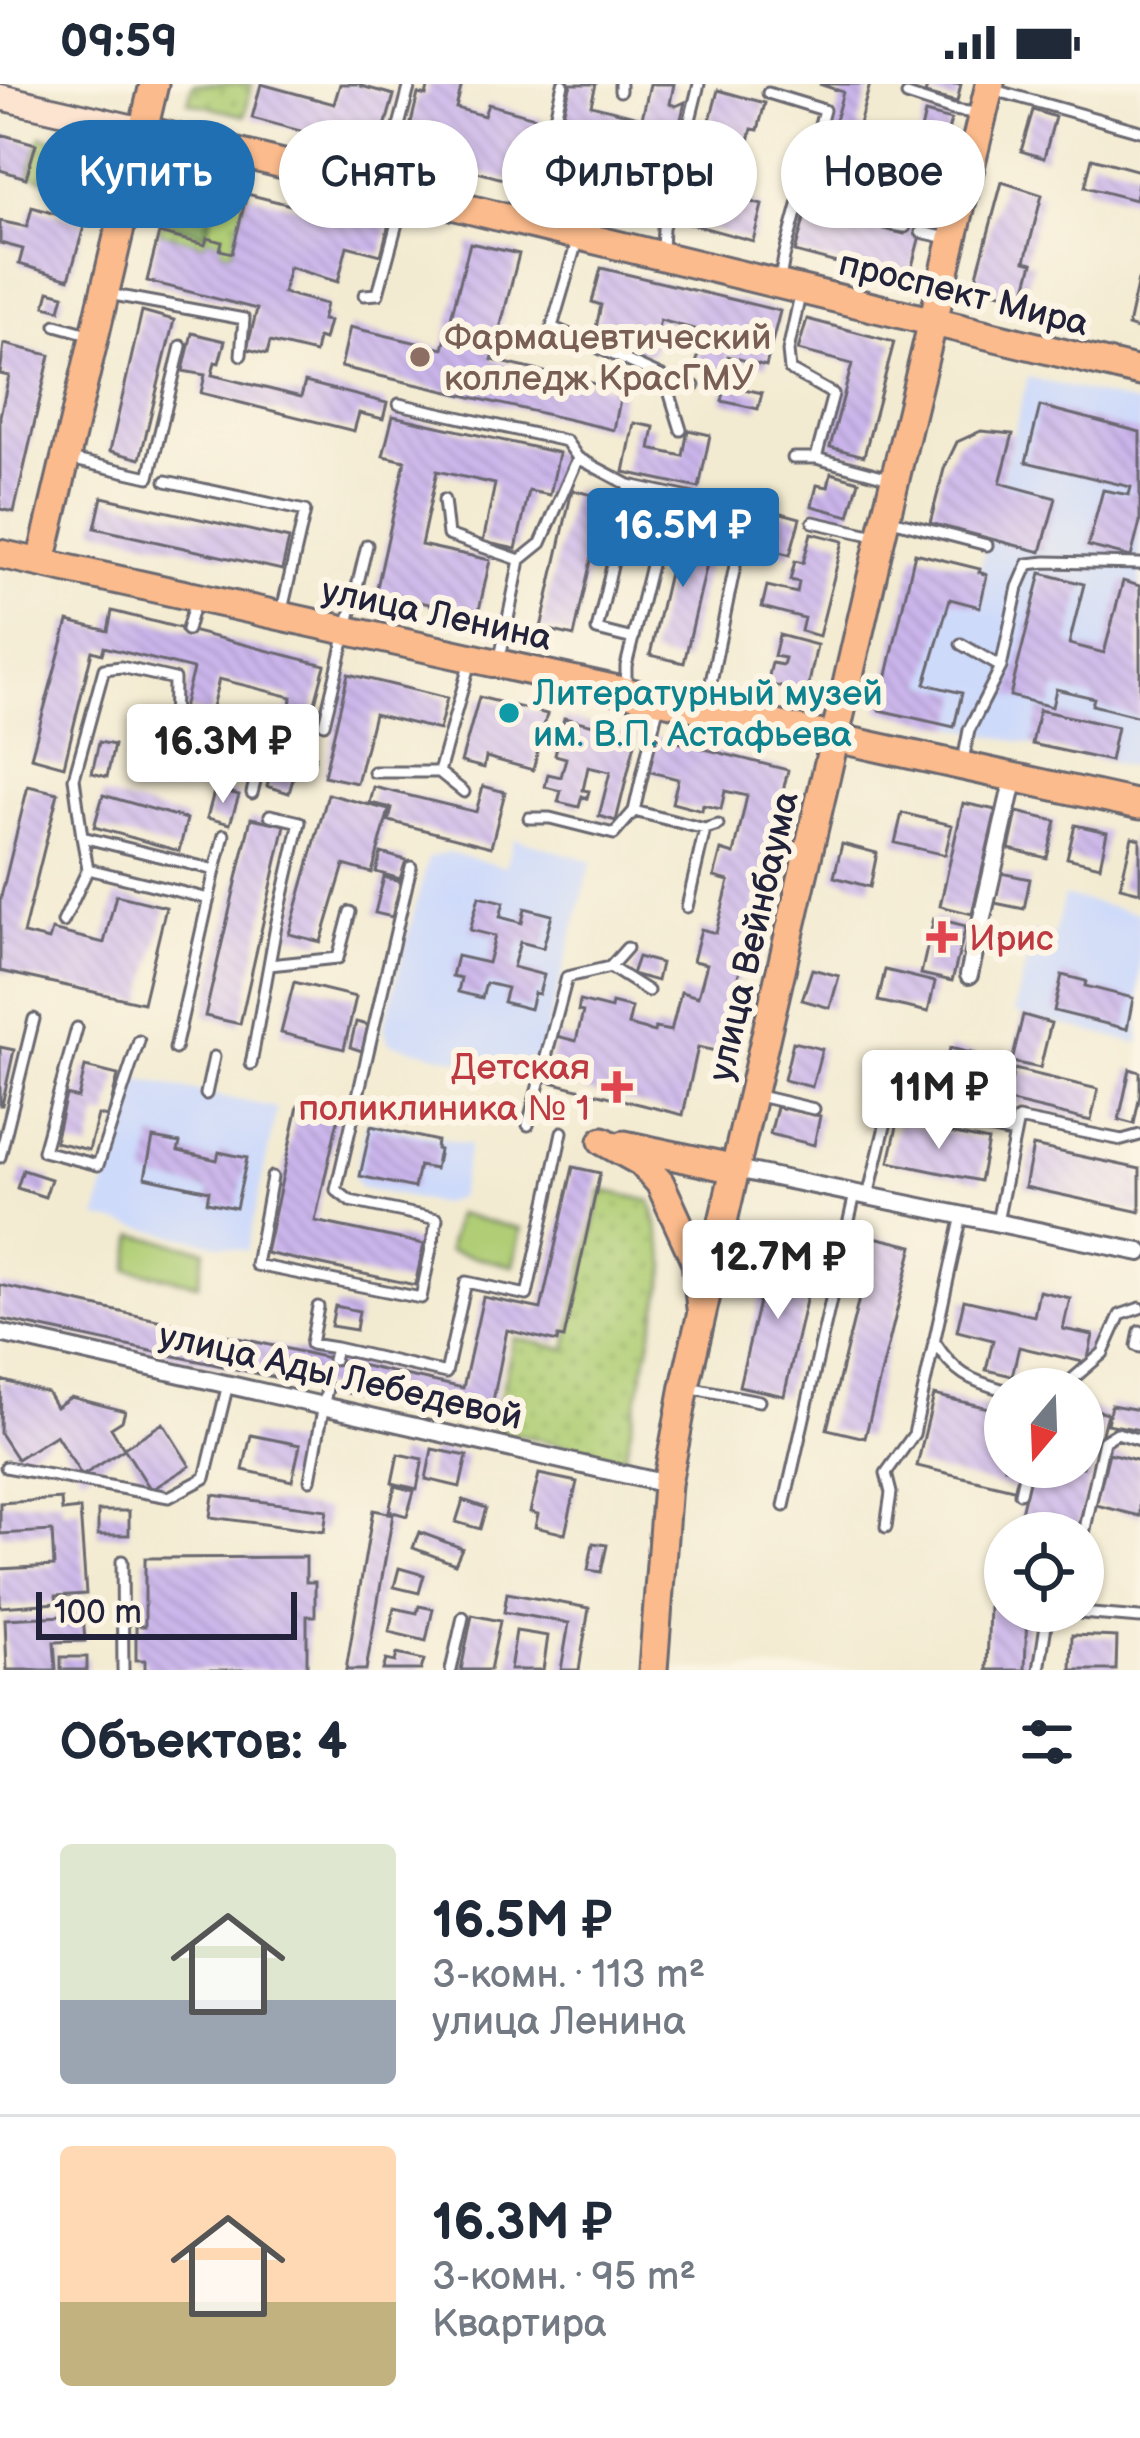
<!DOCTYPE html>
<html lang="ru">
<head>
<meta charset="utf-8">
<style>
  :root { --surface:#fff; --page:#f6f6f7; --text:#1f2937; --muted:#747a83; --line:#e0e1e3; --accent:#1f6fb2 }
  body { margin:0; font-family:"Balsamiq Sans",sans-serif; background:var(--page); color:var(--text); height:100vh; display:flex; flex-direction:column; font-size:45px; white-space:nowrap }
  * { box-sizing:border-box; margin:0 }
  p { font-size:39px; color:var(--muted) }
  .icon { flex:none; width:66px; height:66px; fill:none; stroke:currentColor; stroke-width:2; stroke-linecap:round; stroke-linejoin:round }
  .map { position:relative; height:1586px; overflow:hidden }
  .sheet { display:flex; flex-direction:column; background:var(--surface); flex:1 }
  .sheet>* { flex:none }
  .top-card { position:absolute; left:36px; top:36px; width:1068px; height:108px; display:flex; gap:24px }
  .needle { width:78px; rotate:199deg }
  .controls { position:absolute; left:984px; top:1284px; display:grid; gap:24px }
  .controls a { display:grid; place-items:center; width:120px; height:120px; border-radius:50%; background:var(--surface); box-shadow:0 3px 9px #0004; font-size:60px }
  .scale { position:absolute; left:36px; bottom:30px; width:261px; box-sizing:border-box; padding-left:12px; border:6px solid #22223b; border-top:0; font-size:33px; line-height:42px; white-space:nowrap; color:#22223b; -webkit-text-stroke:9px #fcf5e5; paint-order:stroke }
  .price { position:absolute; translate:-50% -102px; padding:0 27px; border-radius:12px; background:#fff; color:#222; font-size:39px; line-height:78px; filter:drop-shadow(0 3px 6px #0008) }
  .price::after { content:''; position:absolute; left:50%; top:72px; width:36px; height:27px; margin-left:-18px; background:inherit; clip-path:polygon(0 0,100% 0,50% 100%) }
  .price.active { background:var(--accent); color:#fff }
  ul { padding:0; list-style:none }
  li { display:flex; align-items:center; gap:36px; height:300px; padding:0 60px }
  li+li { border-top:3px solid var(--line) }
  li span { display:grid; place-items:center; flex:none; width:336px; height:240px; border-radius:12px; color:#555 }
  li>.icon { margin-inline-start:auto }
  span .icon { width:144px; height:144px; fill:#fffc; stroke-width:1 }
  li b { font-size:51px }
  h2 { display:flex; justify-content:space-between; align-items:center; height:144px; padding:0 60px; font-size:51px }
  .chip { padding:0 42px; border-radius:54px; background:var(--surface); box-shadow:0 3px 9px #0004; font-size:42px; line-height:108px }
  .chip.active { background:var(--accent); color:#fff }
  .status { display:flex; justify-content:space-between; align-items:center; height:84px; padding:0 60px; background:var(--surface); direction:ltr }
  .status svg { height:33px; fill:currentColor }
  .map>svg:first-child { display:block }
  .built { fill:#cedafa }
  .green { fill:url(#green-dots); stroke:#697858; stroke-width:3 }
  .forest { fill:url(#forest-firs); stroke:#576a51; stroke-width:3 }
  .pitch { fill:#b0ce76; stroke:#697858; stroke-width:3 }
  .building { fill:url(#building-back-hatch) }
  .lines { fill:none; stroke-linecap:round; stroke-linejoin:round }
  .service-casing { stroke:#6b6870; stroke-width:15 }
  .minor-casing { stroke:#6b6870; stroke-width:22 }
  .secondary-casing { stroke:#6b6870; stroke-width:30 }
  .primary-casing { stroke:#6b6870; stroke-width:33 }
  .trunk-casing { stroke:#6b6870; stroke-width:33 }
  .service { stroke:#fff; stroke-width:9 }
  .minor { stroke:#fff; stroke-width:16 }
  .secondary { stroke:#fde4d1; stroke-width:24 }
  .primary { stroke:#fbbb8c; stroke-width:27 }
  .trunk { stroke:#fbbb8c; stroke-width:27 }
  .education-dot { fill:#8d6e63; stroke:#fcf5e5; stroke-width:4.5 }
  .culture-dot { fill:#0f9aa8; stroke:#fcf5e5; stroke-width:4.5 }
  .health-dot { fill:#e0444e; stroke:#fcf5e5; stroke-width:4.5 }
  .labels { text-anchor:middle; stroke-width:12; stroke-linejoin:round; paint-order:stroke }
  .street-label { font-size:36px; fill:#22223b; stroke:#fcf5e5 }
  .education-label { font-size:36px; fill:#785e54; stroke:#fcf5e5; text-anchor:start }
  .culture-label { font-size:36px; fill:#0d838f; stroke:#fcf5e5; text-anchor:start }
  .health-label { font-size:36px; fill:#be3a42; stroke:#fcf5e5; text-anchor:start }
</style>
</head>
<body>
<div class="status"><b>09:59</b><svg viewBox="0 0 49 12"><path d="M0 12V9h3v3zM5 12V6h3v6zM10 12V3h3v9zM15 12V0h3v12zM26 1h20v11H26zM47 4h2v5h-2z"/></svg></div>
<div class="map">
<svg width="1140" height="1586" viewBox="0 0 1140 1586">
  <defs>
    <pattern id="green-dots" width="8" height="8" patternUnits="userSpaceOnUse" patternTransform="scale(3)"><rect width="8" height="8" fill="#b0ce76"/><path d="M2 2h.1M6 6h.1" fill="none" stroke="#97b167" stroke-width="1.8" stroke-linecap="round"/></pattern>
    <pattern id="forest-firs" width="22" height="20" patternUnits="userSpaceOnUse" patternTransform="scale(3)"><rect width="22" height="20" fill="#8cb167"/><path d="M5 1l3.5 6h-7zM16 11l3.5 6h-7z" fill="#729056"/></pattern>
    <pattern id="building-back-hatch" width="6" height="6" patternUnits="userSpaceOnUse" patternTransform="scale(3)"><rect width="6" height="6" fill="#cbb5eb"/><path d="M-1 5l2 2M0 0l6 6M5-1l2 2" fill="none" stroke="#ae9bca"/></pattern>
  </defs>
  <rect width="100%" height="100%" fill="#fcf5e5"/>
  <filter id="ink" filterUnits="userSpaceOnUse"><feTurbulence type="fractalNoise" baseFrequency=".00833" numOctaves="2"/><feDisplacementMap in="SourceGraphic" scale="24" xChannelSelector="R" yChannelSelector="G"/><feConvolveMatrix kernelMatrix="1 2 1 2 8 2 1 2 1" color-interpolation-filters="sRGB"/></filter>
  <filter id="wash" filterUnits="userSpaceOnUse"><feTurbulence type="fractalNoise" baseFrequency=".004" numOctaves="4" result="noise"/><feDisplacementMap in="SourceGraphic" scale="48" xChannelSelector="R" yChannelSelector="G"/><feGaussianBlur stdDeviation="2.7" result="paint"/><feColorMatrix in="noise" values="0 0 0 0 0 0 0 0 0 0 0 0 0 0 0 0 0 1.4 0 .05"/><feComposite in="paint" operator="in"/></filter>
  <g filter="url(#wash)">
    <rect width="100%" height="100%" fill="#f3ebd1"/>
    <path class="built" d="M1028,293L1140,321V685L879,626L915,469L980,484Z
      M514,754L592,777L534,995L389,959L384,944L428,774L448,768L505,783Z
      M1064,812L1140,830L1139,960L1014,929L1033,848L1054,852Z
      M132,994L277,1024L247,1167L97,1134Z
      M367,1037L470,1061L458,1114L440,1120L359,1103L354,1093Z"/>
    <path class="green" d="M193,0H252L245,32L188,18Z
      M41,52L94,68L96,72L85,108L29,91Z
      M177,87L248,105L232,169L220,166L221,158L207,155L205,161L159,149Z
      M602,1106L651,1117L667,1182L624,1375L493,1345L514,1254L566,1265Z"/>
    <path class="forest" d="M178,88L217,98L215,108L207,115L206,121L212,129L206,150L163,138Z"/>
    <path class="pitch" d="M456,1130L521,1145L513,1182L448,1167Z
      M135,1151L205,1166L198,1200L128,1185Z"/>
    <g id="blocks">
      <path class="building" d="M261,0L334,20L340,0H362L361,2L394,11L378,68L252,34Z
        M429,0H462L456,24L484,32L488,20L542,35L525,101L404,68L418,10L426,12Z
        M571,0H596L591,21L642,34L650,0H674L670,20L676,22L685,18L680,39L671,43L651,115L636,111L633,122L559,102L562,92L547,88Z
        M819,0H870L858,44L942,66L908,198L795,168L814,99L835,105L830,124L842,126L841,129L869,137L872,124L888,128L884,145L904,150L905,143L900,142L913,83L875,73L861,126L839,120L852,69L828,62L843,8Z
        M928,0H961L957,18L925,10Z
        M718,6L765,19L758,46L752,45L740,90L751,93L744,116L762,121L753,157L683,138Z
        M1033,26L1055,33L1044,74L1021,67Z
        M925,29L951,36L945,57L920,50Z
        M0,50L36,60L26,94L0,86Z
        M1092,74L1140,87L1135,116L1085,103Z
        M1002,98L1042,111L1025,177L1033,179L1023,215L974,202Z
        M247,110L318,128L321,117L390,135L381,171L347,162L338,198L289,183L283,209L326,220L322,236L329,237L324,256L318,254L315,269L270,258L267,270L247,265L257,225L147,197L159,149L205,161L207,154L222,158L220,166L232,169Z
        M32,123L85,139L69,195L19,180L23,165L0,159V137L27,143Z
        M470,159L519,170L492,276L622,306L614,346L341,283L350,243L443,265Z
        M601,184L780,227L766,282L728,272L724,288L696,280L705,248L660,236L651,270L625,263L628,253L596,244L601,221L592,218Z
        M1138,196H1140V246L1128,242Z
        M49,207L64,211L60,226L45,222Z
        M142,227L174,236L140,375L110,367Z
        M807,235L894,258L864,372L830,363L852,280L798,266Z
        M192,249L225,257L219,279L215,278L212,291L301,313L305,298L387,319L383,335L359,329L354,347L201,309L205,291L183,287Z
        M4,260L50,271L14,428L0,425V332L9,292L0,290Z
        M726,301L762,309L758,325L722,317Z
        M1040,322L1140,348V438L1131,473L1088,462L1103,406L1129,411L1131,403L1026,378Z
        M393,332L559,369L550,411L529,407L516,465L483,458L495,400L437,387L421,461L490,476L478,531L376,508L405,377L383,372Z
        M634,339L654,343L650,365L683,372L688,346L710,351L699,404L624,388Z
        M981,347L1013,350L1000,399L1056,414L1041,468L930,439L944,385L957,358Z
        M831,389L859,397L849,432L812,422L817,401L828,403Z
        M572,406L605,414L574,552L541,544Z
        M102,413L289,455L282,486L95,444Z
        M643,416L664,422L659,441L638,435Z
        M778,428L800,434L790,471L768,465Z
        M682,433L716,441L684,579L650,571Z
        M811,449L843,457L819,552L801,547L804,534L762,523L767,502L797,509L799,498L790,496L795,477L803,479Z
        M915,469L980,485L979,488L987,491L980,523L950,515L925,600L962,609L954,643L879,626Z
        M1041,489L1084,500L1069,560L1104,569L1123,497L1140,502V633L1092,621L1094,614L1056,605L1052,623L1010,612Z
        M112,527L325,581L302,668L316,672L311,688L296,684L289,709L267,702L292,613L219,595L210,631L183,624L193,585L104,563L102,570L92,567L64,682L31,673L68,537L108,547Z
        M779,551L817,561L807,609L767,600L772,579L783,581L785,574L774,572Z
        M348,590L447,614L439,646L374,630L357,699L324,692Z
        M479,613L547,630L533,686L486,673L484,684L461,678Z
        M1039,626L1117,643L1110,677L1032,660Z
        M564,634L637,651L616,737L599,732L610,688L588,683L583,706L589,707L587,714L582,712L579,723L558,718L561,707L545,703L548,690L561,693L566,674L555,671Z
        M657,653L788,686L720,968L698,963L683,1031L546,997L557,952L576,957L583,928L578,927L580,917L611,925L612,919L632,924L628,941L654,948L655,944L671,947L681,908L698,913L707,880L693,877L701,845L716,849L729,797L714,793L721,766L734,770L747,712L725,707L721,725L703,721L702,727L672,719L678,695L647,687Z
        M99,658L114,661L107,693L92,689Z
        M28,702L58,709L23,850L49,856L52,846L104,859L116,811L166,823L143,919L0,887V817Z
        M483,702L505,708L491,763L389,737L392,724L370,719L374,703L476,728Z
        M215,704L239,711L230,740L207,734Z
        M328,710L389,726L372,789L344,781L321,858L289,850Z
        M103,711L187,735L179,767L94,743Z
        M963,719L996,726L972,830L940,822Z
        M1017,728L1056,737L1047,774L1009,765Z
        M902,729L952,741L945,771L895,759Z
        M251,734L285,741L240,940L205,932Z
        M1075,741L1107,748L1100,782L1067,774Z
        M1132,753L1140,755V808L1120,803Z
        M842,760L877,769L870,803L834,793Z
        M381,769L406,776L400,795L376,788Z
        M1001,789L1030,795L1024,825L995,819Z
        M384,793L401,798L392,833L375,829Z
        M479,812L504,818L500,833L522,839L525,824L552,831L543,864L520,858L513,883L544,891L539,910L534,909L530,925L503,918L507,904L486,899L482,914L458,908L461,894L452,892L457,872L488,879L495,852L470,846Z
        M934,834L966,842L952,897L921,890Z
        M638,873L661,879L657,897L632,890Z
        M812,885L839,892L830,924L802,916Z
        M885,886L935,898L928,928L878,917Z
        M1062,891L1086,897L1085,902L1133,914L1127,945L1054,927Z
        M294,898L356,913L344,965L281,949Z
        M1023,931L1051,939L1040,984L1012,978Z
        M356,938L368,941L362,967L350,963Z
        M793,958L822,965L812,1003L784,996Z
        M0,963L14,966L2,1021H0Z
        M950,964L975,970L964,1016L939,1011Z
        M85,983L118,991L108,1033L98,1031L89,1066L55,1058L66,1011L78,1014Z
        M1014,985L1098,1005L1091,1037L1007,1017Z
        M1130,985L1140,988V1011L1134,1040L1119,1036Z
        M298,1022L339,1031L315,1137L424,1160L415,1201L266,1169Z
        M777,1023L820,1032L814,1061L770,1050Z
        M898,1038L988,1057L980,1097L889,1078Z
        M371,1042L437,1057L436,1065L439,1066L435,1085L419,1082L414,1104L360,1092Z
        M153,1054L180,1059L178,1067L217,1076L219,1068L247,1074L236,1124L207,1118L209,1107L145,1093Z
        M1033,1062L1140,1085V1128L1025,1103Z
        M573,1083L600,1089L564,1254L558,1253L557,1258L507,1246L490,1332L483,1330L481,1337L0,1235V1201L463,1304L483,1213L541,1225Z
        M23,1086L51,1095L45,1113L17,1104Z
        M874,1153L913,1162L865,1354L827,1345Z
        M772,1163L816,1173L784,1312L739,1302Z
        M1039,1207L1070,1214L1063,1245L1093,1251L1087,1279L1019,1263L1012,1292L986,1286L993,1256L957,1247L964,1216L1034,1232Z
        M335,1222L359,1227L356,1246L331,1242Z
        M1,1296L48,1309L56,1323L71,1313L125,1327L122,1337L111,1344L124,1365L82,1392L56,1351L17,1375L0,1349Z
        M934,1311L1005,1328V1383H1023L1017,1406L917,1382Z
        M1111,1321L1140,1326V1346L1107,1340Z
        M1083,1322L1107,1329L1077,1449H1031L1017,1445L1032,1383H1083Z
        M163,1339L190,1382L151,1406L124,1364Z
        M251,1351L300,1361L292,1397L243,1386Z
        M432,1365L467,1372L460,1403L426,1395Z
        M1109,1369L1140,1377V1432L1096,1421Z
        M398,1370L423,1375L417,1405L392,1399Z
        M539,1390L577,1398L565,1450L535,1443L538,1430L530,1428Z
        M395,1402L414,1407L407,1432L389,1427Z
        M213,1411L327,1426L324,1448L210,1433Z
        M61,1415L62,1427L80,1425L86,1510L56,1512L57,1519L0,1523V1485L54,1482L52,1447L0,1450V1419Z
        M463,1416L486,1424L480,1445L456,1438Z
        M373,1426L393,1430L366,1586H346Z
        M98,1427H129V1451H98Z
        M419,1448L462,1464L455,1480L413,1464Z
        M593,1459L607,1461L601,1488L588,1486Z
        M306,1473V1498H315V1532H307V1586H145V1576H136V1542H145V1474Z
        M399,1484L424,1491L419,1509L394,1503Z
        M507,1509L589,1524L579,1586H561L569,1539L504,1528Z
        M989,1521H1005V1527H1027L1025,1586H987Z
        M419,1522L433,1525L426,1557L389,1548L394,1524L417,1529Z
        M83,1531L85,1557L54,1558L56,1586H7L5,1535Z
        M472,1531L500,1537L490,1586H461Z
        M516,1547L548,1552L543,1586H510Z
        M1072,1551L1117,1553L1116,1586H1071Z
        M397,1570L424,1576L421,1586H383L386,1576L395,1578Z
        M61,1573H87V1586H61Z"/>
    </g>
  </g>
  <g filter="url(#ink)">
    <use href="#blocks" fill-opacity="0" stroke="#6b6870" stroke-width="3"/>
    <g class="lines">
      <g class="service-casing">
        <path id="service" d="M620,0V7
          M994,6L1140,47
          M768,9L824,26L784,173L780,195
          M907,11L953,26L976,29
          M384,99L410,0
          M530,135L563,0
          M893,141L905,143
          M921,148L947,154
          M578,154L552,243L665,294L681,346
          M662,166L663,144L699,0
          M108,210L244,235L241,271
          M364,211L378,210L404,113
          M800,211L788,267L790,286L833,310L816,374
          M56,241L92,251
          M665,294L694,302
          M399,320L566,357L578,374
          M793,374H816L890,394
          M70,375L149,393L181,262
          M166,397L305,427L282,526
          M629,401L721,421L744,438L710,603L709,621
          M444,416L448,451L520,476
          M891,436L987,461
          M813,438L875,452
          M187,546L195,517
          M961,560L1001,583
          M500,574L520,476L541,459L578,374L629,401L623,435
          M626,602V582L659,449L623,435L597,546L633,555
          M659,618L634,727L705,745L718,741
          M324,640L367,461
          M963,677L969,646L1001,583L1018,503L1028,480L1046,478L1140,480
          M374,688H439L470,578
          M439,688L464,708
          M529,734H550L614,750L634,727
          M82,753L74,694L104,585L121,583L174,595L173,659L218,671L233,634L269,644L252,709
          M88,785L209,815
          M215,786L224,751
          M687,823L705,745
          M63,838L88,785L82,753L215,786L175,965
          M269,881L338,874L350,828
          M610,883L627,864
          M77,944L43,1067L98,1081L139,957
          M251,980L276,842L300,738L270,731
          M206,1010L214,973
          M759,1012L814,1025
          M528,1041L567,893L610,883L648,907
          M0,1073L34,935
          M272,1093L256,1181L421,1214L437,1135L350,1117L336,1106L411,783
          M868,1112L890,1022L1015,1050
          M997,1138L1018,1035L1122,1056L1140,1051
          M318,1223L311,1260L336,1264
          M1140,1247L1137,1262L1140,1263
          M934,1257C954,1289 970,1297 1005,1306
          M333,1276L336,1264L446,1289L466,1198L527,1211L562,1048
          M688,1303L759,1317
          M1061,1305L1103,1269L1120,1231L1140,1224
          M6,1383L169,1413L205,1394L228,1300
          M310,1396L327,1304
          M1020,1409L1026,1383
          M784,1422L855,1110
          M886,1443L891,1409L886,1389L914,1350L962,1131
          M1083,1454L1104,1357L1117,1349L1140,1356
          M122,1477L123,1586
          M1056,1527L1140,1534
          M451,1586L463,1533
          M1039,1586L1046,1541L1052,1527"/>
      </g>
      <g class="minor-casing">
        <path id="minor" d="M969,891L1014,693
          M736,1085L1140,1168
          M0,1249L667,1400"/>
      </g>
      <g class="secondary-casing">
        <path id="secondary" d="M0,13L143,46"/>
      </g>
      <g class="primary-casing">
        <path id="primary" d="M143,46L1140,288
          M0,470L1140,721
          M41,478L154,0
          M603,1057L641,1078L660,1099L696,1178L701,1224
          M624,1061L736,1085"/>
      </g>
      <g class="trunk-casing">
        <path id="trunk" d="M653,1586L667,1400L685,1302L881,453L990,0"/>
      </g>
      <use href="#service" class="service"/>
      <use href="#minor" class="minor"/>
      <use href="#secondary" class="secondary"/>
      <use href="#primary" class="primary"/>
      <use href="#trunk" class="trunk"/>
    </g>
  </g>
  <circle class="education-dot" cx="420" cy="273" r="12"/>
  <circle class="culture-dot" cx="509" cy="629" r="12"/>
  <g class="health-dot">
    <path d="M936 835h12v12h12v12h-12v12h-12v-12h-12v-12h12z"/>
    <path d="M611 985h12v12h12v12h-12v12h-12v-12h-12v-12h12z"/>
  </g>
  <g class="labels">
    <g class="street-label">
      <text transform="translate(964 208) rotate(14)" y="13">проспект Мира</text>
      <text transform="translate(437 529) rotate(12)" y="13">улица Ленина</text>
      <text transform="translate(752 852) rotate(-77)" y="13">улица Вейнбаума</text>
      <text transform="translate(341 1291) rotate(13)" y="13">улица Ады Лебедевой</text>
    </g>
    <g class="education-label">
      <text x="444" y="265">Фармацевтический<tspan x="444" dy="41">колледж КрасГМУ</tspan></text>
    </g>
    <g class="culture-label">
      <text x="533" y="621">Литературный музей<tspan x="533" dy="41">им. В.П. Астафьева</tspan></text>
    </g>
    <g class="health-label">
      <text x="969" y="866">Ирис</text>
      <text x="590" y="995" text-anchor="end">Детская<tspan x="590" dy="41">поликлиника № 1</tspan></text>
    </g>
  </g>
</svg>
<div class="controls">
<a><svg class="needle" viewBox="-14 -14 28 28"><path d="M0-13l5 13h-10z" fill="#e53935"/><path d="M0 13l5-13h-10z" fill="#747a83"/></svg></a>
<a><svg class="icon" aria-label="locate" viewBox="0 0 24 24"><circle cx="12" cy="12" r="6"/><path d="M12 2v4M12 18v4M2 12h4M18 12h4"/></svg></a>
</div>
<div class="scale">100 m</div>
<b class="price active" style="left:683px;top:506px">16.5M ₽</b>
<b class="price" style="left:223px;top:722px">16.3M ₽</b>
<b class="price" style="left:939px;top:1068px">11M ₽</b>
<b class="price" style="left:778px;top:1238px">12.7M ₽</b>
<div class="top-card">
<a class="chip active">Купить</a>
<a class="chip">Снять</a>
<a class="chip">Фильтры</a>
<a class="chip">Новое</a>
</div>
</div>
<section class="sheet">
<h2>Объектов: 4<svg class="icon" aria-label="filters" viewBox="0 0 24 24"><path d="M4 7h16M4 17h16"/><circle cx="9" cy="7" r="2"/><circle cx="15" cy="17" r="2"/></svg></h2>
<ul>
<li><span style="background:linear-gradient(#dfe7d0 65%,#9aa5b1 0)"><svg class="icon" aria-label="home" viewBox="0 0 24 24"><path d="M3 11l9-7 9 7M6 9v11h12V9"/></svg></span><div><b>16.5M ₽</b><p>3-комн. · 113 m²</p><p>улица Ленина</p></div></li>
<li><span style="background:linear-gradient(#ffd9b3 65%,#c2b280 0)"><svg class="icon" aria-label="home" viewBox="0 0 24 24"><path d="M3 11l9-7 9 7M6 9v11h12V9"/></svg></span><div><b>16.3M ₽</b><p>3-комн. · 95 m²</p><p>Квартира</p></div></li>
</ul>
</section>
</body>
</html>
